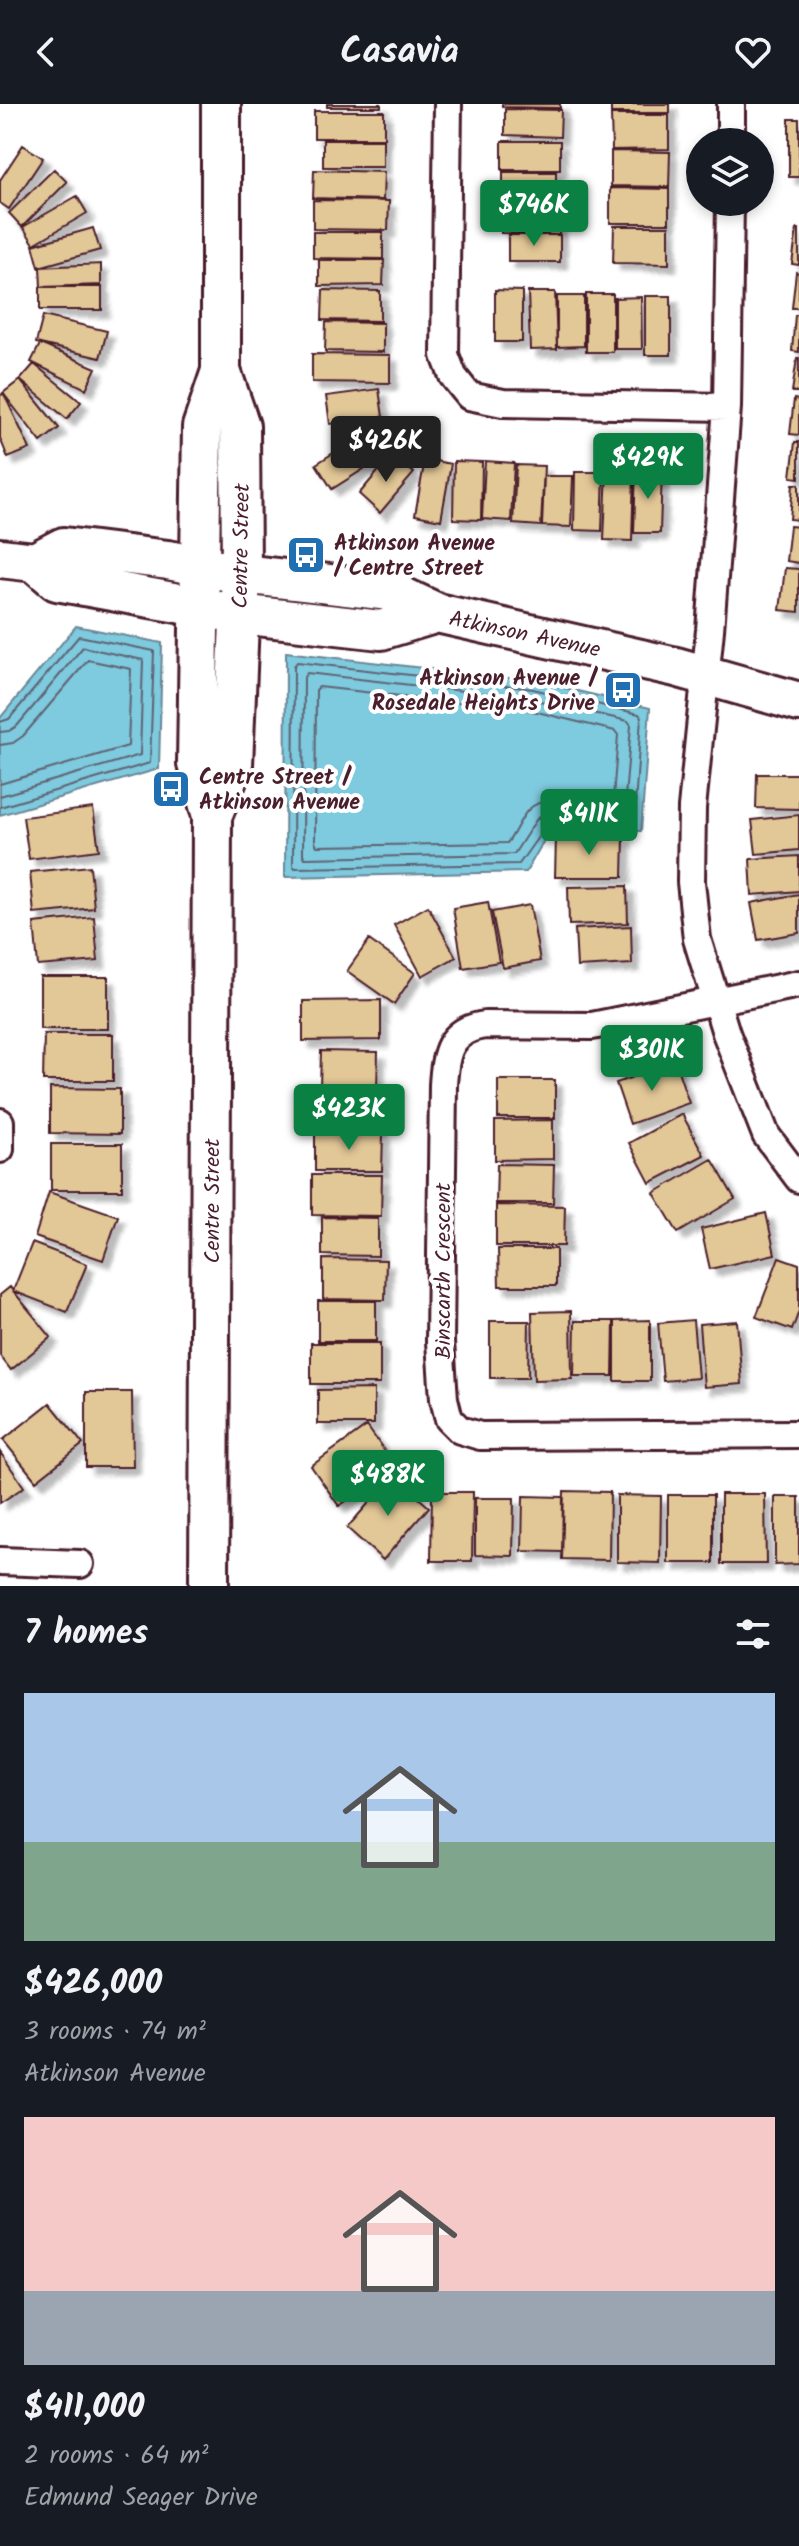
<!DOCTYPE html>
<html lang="en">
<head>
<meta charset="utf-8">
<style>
  :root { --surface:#171b24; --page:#20242c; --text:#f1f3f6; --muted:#9ea1a6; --accent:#0b8043 }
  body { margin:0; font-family:Kalam,sans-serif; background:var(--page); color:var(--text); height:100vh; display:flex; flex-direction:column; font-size:30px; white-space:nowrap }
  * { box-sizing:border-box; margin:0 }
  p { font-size:26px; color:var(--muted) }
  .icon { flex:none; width:44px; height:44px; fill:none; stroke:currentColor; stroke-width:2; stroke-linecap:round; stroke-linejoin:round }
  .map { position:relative; height:1482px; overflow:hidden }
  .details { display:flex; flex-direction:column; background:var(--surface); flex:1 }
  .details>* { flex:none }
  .fabs { position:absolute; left:686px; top:24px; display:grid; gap:16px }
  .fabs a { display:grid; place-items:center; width:88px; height:88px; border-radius:50%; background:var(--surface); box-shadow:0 4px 12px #0003; font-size:40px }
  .price { position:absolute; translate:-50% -68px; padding:0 18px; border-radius:8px; background:var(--accent); color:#fff; font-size:26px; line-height:52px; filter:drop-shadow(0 2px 4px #0008) }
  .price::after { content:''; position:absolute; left:50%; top:48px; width:24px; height:18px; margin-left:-12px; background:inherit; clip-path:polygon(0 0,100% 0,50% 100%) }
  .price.active { background:#222; color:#fff }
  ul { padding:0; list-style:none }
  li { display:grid; align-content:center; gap:16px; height:424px; padding:0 24px }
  li span { display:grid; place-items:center; height:248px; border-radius:0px; color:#555 }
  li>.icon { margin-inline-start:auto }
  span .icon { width:144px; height:144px; fill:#fffc; stroke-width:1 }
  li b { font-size:34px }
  h2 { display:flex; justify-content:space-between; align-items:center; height:96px; padding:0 24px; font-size:34px }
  header { display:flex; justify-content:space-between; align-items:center; height:104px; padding:0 24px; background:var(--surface); font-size:36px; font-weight:600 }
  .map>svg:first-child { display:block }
  .water { fill:#7ecade; stroke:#698696; stroke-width:2 }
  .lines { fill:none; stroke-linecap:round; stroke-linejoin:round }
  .shore { stroke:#5f6373; stroke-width:2 }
  .building { fill:#e2c797; stroke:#4a1f2b; stroke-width:2; filter:url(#shadow) }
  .street-casing { stroke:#4a1f2b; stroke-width:32 }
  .secondary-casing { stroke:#4a1f2b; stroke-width:44 }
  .street { stroke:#fff; stroke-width:26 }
  .secondary { stroke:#fff; stroke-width:38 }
  .labels { text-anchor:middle; stroke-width:8; stroke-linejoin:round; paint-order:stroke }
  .poi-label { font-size:22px; font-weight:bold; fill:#4a1f2b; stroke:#fff; text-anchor:start }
  .street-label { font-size:22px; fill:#4a1f2b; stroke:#fff }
</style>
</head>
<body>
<header><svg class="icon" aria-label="back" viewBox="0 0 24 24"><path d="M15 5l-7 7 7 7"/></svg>Casavia<svg class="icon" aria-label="heart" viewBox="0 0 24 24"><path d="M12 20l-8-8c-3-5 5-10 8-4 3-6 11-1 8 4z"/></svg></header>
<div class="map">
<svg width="799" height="1482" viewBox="0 0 799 1482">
  <defs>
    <filter id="shadow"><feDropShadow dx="7" dy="7" stdDeviation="2" flood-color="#0004"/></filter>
  </defs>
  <rect width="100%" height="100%" fill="#fff"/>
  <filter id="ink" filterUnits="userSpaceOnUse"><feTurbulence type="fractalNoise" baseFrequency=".0125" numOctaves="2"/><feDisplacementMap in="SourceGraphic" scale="16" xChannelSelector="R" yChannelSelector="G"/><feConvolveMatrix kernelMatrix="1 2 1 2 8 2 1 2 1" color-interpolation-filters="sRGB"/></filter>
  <g filter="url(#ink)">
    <path class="water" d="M76,522L162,539L159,665L0,711V614Z
      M286,548L535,577L650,604L641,727L550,726L526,768L285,773Z"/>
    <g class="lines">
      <path class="shore" d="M297,558L533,585L639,610L641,613L634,717L630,719H548L519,760L295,764L293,761L294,562Z
        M307,569L531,595L628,617L631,621L624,706L621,709L543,710L536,716L514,750L305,754L303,750L304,573Z
        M319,583L529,606L615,627L618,631L613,694L610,697C587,697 545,688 528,706C519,716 515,730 507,739L317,742L315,738L316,586Z
        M0,618L9,615L79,532L154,547L150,659L0,703
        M0,628L9,627L17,622L83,543L143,556L140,651L0,692
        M0,641L13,639L23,632L88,556L131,565L128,642L0,680"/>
    </g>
    <path class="building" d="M327,0H381V3H327Z
      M502,0H560V4L502,3Z
      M611,0H670V9H611Z
      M505,5L561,6L560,33L505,31Z
      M314,7H384V34H314Z
      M611,11H669V45L612,46Z
      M789,15H799V73H789Z
      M323,36H383V63H323Z
      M502,37H560V66H502Z
      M23,41L43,54L9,105L0,99V76Z
      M611,47L670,48L669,83L611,82Z
      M54,65L67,78L22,123L9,109Z
      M314,66L384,68L383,96L313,94Z
      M503,68H556V97H503Z
      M610,84L669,85V119H610Z
      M77,92L87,109L34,140L23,123Z
      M313,96L389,97L388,126L313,125Z
      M502,99L560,100L559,131L501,129Z
      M614,122H669V160L613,159Z
      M93,124L100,146L39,163L33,141Z
      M797,125H799V161L792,160Z
      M313,128H383V155L313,154Z
      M508,131H560V158H508Z
      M319,156H384L383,181L319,182Z
      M101,160V181L41,183L40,163Z
      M796,168L799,169V204H792Z
      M40,183H102V206H40Z
      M323,186L380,187V217L322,216Z
      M495,186L522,187V238H495Z
      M528,188H555L557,245L530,246Z
      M586,190H613V248H586Z
      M557,192H584V242L557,243Z
      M645,192H671V251H645Z
      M641,193L642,245H615V194Z
      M795,211H799V248L792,247Z
      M43,212L107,227L100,254L36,239Z
      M326,218L383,219V248L325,247Z
      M40,240L96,264L86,285L31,258Z
      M312,250L390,251V279L312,278Z
      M797,254H799V288H792Z
      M34,260L81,298L67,315L20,276Z
      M20,276L59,324L41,338L3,289Z
      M379,285L383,313L330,320L326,292Z
      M4,290L30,345L8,354L0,334V291Z
      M794,295L799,296V331L790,330Z
      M381,319L397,344L332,385L316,360Z
      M795,338H799V374L791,373Z
      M392,351L414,369L380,409L359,390Z
      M425,355L451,360L441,416L415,411Z
      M454,357L482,358L481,416L453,415Z
      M485,357L514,359L511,417L482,415Z
      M516,361L544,362L541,422L513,420Z
      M636,364L662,365L660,429H634Z
      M607,366L634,367L632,437L604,436Z
      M575,368H604L602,427L574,426Z
      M544,372H573L571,423L542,422Z
      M793,380H799V416L790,415Z
      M790,422L799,423V459L786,457Z
      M785,464L799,465V508L780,506Z
      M757,670H799V705L756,704Z
      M93,704L99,746L29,755L23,713Z
      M799,711V746L756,750L752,716Z
      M556,732L624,733L623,773H555Z
      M799,752V787L752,791L750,755Z
      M90,762L94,804L34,810L30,768Z
      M627,782L628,819L569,821L568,783Z
      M799,790V829L758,836L751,799Z
      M488,798L499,858L463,864L453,804Z
      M530,801L540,857L503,864L492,808Z
      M428,802L456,853L422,872L394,821Z
      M94,813L98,857L38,862L34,819Z
      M631,822L632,860L577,863L575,825Z
      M369,836L415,869L394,900L347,867Z
      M40,873H108V925H40Z
      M381,896V936L303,937V897Z
      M44,930H113V977H43Z
      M321,947L378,948L377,984L320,983Z
      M675,958L689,999L630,1020L616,979Z
      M498,976H555V1014H498Z
      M50,984L120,985V1030L50,1029Z
      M317,986H382V1026H317Z
      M682,1010L704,1051L650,1079L629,1039Z
      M553,1016V1055L495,1056V1017Z
      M315,1029H383L382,1067H315Z
      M51,1040H122V1086H51Z
      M712,1055L735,1095L678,1129L654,1089Z
      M497,1060L554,1061L553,1099H496Z
      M312,1071H382L381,1112L312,1111Z
      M49,1088L118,1112L103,1156L35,1133Z
      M496,1101L565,1102L564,1142H496Z
      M766,1109L775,1150L710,1165L701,1125Z
      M322,1113L378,1114V1152L322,1151Z
      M32,1139L87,1160L67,1208L13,1187Z
      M498,1145H556V1182H499Z
      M779,1153L799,1160V1207L792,1226L756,1213Z
      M323,1155L386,1156L385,1196L323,1195Z
      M10,1183L51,1233L11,1266L0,1252V1191Z
      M318,1197H376V1237H318Z
      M571,1207L572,1275L534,1276L532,1208Z
      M650,1216V1277H615V1217Z
      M693,1216L698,1274L663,1277L658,1219Z
      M490,1217H529L528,1274H490Z
      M575,1217H614L613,1272H574Z
      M737,1217L742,1280L704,1283L699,1220Z
      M311,1239H380V1280H311Z
      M374,1285V1320H318V1286Z
      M86,1288H132L133,1363H86Z
      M50,1299L83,1340L36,1377L3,1336Z
      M367,1322L395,1362L339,1402L311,1362Z
      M0,1348L24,1383L0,1399Z
      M393,1371L429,1403L383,1456L347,1424Z
      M564,1387L610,1388L609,1456L562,1455Z
      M432,1388H473L472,1457H431Z
      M721,1390H765L766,1460H721Z
      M617,1391L661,1392L660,1459L617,1458Z
      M668,1391H713V1459H668Z
      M523,1392L563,1393L562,1448L522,1447Z
      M775,1393H799V1460L775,1461Z
      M475,1394H514L513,1452L475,1451Z"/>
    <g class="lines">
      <g class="street-casing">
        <path id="street" d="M448,0L445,251L453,272L469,292L503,299L727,303
          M731,38V0
          M730,98L727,303L710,526L692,704L691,778L697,835L726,929L766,1031L799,1075
          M799,880L592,922L485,921C449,926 445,949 443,981L440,1238L444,1295L449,1315L460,1326L480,1332L799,1330
          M0,1018V1045
          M0,1457L80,1460"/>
      </g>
      <g class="secondary-casing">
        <path id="secondary" d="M0,454L35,458L64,443L168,456L241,470L390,487L437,509L676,563L799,598
          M35,458L57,477L239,510L381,526L437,509
          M212,712L233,661L241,470L240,322L221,267V0
          M209,1482L212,712L197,660L202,323L221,267"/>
      </g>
      <use href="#street" class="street"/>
      <use href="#secondary" class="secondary"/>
    </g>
  </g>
  <defs>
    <g id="bus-square" transform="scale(2)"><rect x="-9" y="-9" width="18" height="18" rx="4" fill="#1f6fb2" stroke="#fff"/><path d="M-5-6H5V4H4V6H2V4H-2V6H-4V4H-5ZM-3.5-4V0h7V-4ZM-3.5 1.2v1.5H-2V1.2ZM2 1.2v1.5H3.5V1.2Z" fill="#fff"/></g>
  </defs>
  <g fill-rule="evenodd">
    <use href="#bus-square" x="306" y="451"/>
    <use href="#bus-square" x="623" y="586"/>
    <use href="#bus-square" x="171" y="685"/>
  </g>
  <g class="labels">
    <g class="poi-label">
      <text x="334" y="446">Atkinson Avenue<tspan x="334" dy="25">/ Centre Street</tspan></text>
      <text x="595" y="581" text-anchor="end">Atkinson Avenue /<tspan x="595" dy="25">Rosedale Heights Drive</tspan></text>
      <text x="199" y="680">Centre Street /<tspan x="199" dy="25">Atkinson Avenue</tspan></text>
    </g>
    <g class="street-label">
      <text transform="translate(240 442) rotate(-89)" y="8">Centre Street</text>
      <text transform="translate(525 529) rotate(12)" y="8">Atkinson Avenue</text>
      <text transform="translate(211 1097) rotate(-90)" y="8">Centre Street</text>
      <text transform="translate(442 1167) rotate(-90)" y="8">Binscarth Crescent</text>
    </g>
  </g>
</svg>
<div class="fabs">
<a><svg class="icon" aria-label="layers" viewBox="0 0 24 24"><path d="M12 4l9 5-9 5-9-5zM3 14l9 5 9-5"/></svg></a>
</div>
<b class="price" style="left:534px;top:144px">$746K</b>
<b class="price active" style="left:386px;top:380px">$426K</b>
<b class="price" style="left:648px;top:397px">$429K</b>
<b class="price" style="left:589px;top:753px">$411K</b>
<b class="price" style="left:652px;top:989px">$301K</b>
<b class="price" style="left:349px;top:1048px">$423K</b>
<b class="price" style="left:388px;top:1414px">$488K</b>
</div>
<section class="details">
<h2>7 homes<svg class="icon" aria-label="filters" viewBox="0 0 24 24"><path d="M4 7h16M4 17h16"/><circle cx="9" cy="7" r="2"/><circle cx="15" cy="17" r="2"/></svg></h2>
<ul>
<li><span style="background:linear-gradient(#a9c7e8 60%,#7fa58c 0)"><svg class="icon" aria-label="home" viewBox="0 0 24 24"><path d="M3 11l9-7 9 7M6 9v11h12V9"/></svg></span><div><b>$426,000</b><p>3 rooms · 74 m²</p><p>Atkinson Avenue</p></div></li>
<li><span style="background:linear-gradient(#f6c9c9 70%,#9aa5b1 0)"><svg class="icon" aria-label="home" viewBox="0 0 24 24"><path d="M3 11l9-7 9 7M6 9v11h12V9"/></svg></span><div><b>$411,000</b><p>2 rooms · 64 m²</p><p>Edmund Seager Drive</p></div></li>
</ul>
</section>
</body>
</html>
